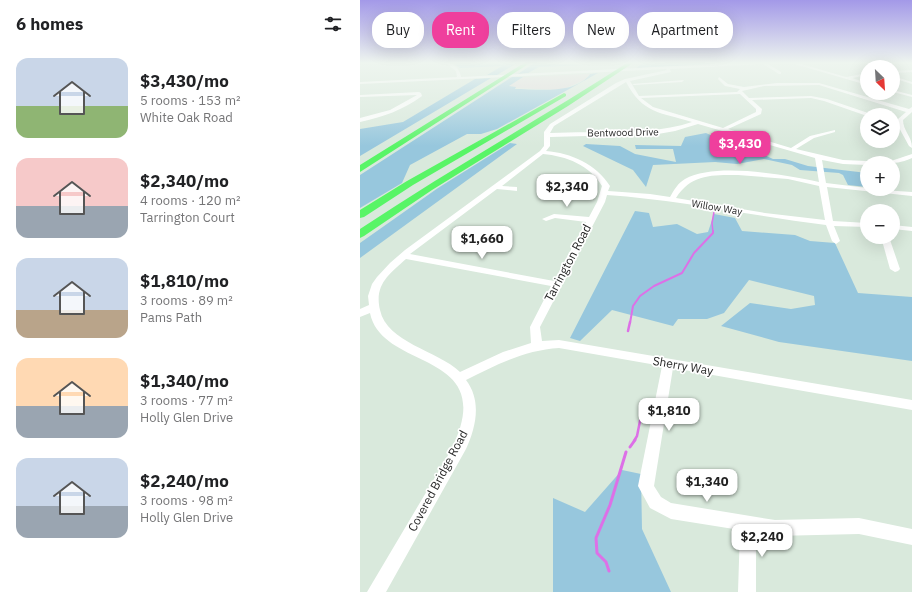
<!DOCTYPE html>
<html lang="en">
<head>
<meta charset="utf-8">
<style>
  :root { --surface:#fff; --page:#f6f6f6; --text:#202124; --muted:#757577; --accent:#ef3f9d }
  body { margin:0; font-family:"IBM Plex Sans",sans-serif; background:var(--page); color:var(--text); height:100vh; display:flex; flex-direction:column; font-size:15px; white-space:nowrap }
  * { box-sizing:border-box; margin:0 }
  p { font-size:13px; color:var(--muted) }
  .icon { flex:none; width:22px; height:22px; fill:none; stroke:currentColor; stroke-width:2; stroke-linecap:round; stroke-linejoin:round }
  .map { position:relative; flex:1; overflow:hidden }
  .panel { display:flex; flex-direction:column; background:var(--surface); width:360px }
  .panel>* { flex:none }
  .top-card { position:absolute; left:12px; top:12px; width:380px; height:36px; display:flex; gap:8px }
  .needle { width:26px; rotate:155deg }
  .tools { position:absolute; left:500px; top:60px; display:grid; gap:8px }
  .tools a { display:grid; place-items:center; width:40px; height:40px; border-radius:50%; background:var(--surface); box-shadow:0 4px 16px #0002; font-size:20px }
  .price { position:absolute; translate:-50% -34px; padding:0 9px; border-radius:8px; background:#fff; color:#222; font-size:13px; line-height:26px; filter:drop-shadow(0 1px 2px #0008) }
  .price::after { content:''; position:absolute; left:50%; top:24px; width:12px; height:9px; margin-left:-6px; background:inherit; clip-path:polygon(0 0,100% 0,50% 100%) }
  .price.on { background:var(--accent); color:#fff }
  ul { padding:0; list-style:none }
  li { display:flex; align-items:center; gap:12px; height:100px; padding:0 16px }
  li span { display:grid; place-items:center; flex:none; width:112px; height:80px; border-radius:12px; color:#555 }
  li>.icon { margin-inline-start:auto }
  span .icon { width:48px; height:48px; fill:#fffc; stroke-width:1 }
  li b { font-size:17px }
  h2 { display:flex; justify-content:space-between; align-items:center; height:48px; padding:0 16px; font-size:17px }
  .pill { padding:0 14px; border-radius:16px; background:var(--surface); box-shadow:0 4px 16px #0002; font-size:14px; line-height:36px }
  .pill.on { background:var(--accent); color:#fff }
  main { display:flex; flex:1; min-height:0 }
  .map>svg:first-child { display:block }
  .industrial { fill:#e1d9da }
  .green { fill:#97c7dd }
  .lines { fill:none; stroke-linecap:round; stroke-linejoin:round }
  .stream-far3 { stroke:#dd70e7; stroke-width:1.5 }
  .stream-far2 { stroke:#dd70e7; stroke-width:2 }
  .stream-far1 { stroke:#dd70e7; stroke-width:2.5 }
  .stream { stroke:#dd70e7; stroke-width:3 }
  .minor { fill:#fff; fill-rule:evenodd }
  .highway { fill:#58f566; fill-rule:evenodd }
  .labels { text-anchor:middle; stroke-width:3.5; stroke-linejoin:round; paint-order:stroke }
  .far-street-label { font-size:10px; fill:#272727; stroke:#fff }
  .street-label { font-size:12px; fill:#272727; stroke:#fff }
</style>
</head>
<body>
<main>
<section class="panel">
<h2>6 homes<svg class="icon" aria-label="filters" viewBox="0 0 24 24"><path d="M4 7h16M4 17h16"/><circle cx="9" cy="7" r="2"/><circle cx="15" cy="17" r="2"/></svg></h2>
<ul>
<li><span style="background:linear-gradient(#c9d6e8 60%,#8fb573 0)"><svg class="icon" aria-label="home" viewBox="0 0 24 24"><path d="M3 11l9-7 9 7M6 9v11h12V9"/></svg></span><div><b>$3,430/mo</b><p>5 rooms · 153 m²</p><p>White Oak Road</p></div></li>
<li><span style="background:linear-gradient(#f6c9c9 60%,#9aa5b1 0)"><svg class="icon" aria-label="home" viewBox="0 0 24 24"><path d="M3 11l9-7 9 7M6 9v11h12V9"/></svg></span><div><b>$2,340/mo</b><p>4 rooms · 120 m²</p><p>Tarrington Court</p></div></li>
<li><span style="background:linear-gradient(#c9d6e8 65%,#b9a48a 0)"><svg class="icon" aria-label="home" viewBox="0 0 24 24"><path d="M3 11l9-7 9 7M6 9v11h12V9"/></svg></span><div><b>$1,810/mo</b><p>3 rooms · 89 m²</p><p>Pams Path</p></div></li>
<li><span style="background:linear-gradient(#ffd9b3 60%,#9aa5b1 0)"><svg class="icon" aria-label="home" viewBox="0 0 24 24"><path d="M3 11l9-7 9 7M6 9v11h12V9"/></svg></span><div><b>$1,340/mo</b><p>3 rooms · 77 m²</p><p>Holly Glen Drive</p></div></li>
<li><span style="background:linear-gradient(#c9d6e8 60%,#9aa5b1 0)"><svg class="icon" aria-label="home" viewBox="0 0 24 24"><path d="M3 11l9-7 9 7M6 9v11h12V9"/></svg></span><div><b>$2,240/mo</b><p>3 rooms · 98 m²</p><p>Holly Glen Drive</p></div></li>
</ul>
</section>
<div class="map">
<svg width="552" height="592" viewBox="0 0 552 592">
  <rect width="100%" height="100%" fill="#d9e9dc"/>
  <path class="industrial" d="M230,74L226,79L201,90L154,88L155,87L148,86L163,77Z"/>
  <path class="green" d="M101,63H157L137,75H127L142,66L100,68L94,64Z
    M174,63L229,65L179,67L168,73L158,74Z
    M282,63H349L351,65L277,68Z
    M238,73L137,129L121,134H107L50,165L42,183L0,208V175L152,77H163L149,86L156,87L155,89C177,89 215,95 230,74Z
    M131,78L0,156V129L43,122L115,79Z
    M346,133L359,139L356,146L393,150L413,159H425L448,166L507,173V178H505L507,187L488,185L483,175L479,173L440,170L432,165L404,159L377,164L355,162L293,165L286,187L273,170L223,146L226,144L260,146L275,154L316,162L313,149H276L275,145L321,146L325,137Z
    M150,143L157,144L0,258V243L78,188Z
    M275,211L289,213L293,227L317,224L337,234L348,232L354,214L375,218L382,231L435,235L450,241L475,243L498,293L552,297V361L419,342L361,326L390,303L431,309L455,305L454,296L389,280L364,313L347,319H318L313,326L252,310L220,341L210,338Z
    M262,470L281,474L282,529L311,592H193V498L225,512Z"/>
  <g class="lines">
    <path class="stream-far3" d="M353,232L352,223L354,212"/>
    <path class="stream-far2" d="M270,323L273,306L280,296L294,286L322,273L334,253L353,233V231"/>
    <path class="stream-far1" d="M268,331L270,322
      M274,441L277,436L281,416"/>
    <path class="stream" d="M270,447L275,440
      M249,571L246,562L237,553L236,538L250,505L266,452"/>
    <path class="minor" d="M86,63C94,63 100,69 101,77L374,63H407L421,72V74H419L403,64L310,69L311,72L270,81L279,96L377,92L380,89L365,86L358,79L359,77L368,84L384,87L417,83H459L549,109L552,107V112L543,120C543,131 552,136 552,148L549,146L537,124L538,119L546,112L459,85L404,86L382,91L389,98L451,96L467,99L511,114L512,115L507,116L464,101L451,98L392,100L402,109L401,114L368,129L431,148L450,136L475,130V132L454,138L436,149L483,160L507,161L510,163H507V165L483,164L462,160L466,183L507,188V189L552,192V196L467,187L473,221L507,223V227L474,226L480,241L476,244L472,241L466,225C393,216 320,200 247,195L245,202L180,327L182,341L199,340L552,400V410L313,368L294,486L301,497L311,503L415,520L499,518L552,529V545L499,534L415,536L396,533V592H378L380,530L311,519L290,508L278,486L302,366L199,348C165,350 136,365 106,380C122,401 116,427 106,449L26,592H7L90,452C143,348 22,373 10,313L0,317V309L9,305L8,296L12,284L17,277L30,263L45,250L180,151L184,146V132L190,124L256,83L265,79L307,70L306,69L0,84V82L97,77L96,71ZM266,82C283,114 300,112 332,122C286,137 238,130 190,133L194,126ZM380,94L396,109V112L363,128L293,107L281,98ZM338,124L376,135L364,141V143H368L382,137L455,158L459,182C426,175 356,162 325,179C318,183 314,190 310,197L290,194L248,191L250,186C236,164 211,153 186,151L190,146V137L298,134L315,131ZM183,154C206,156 230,165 242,186L237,202L229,217L194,214L182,219L186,221L195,218L226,222L194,281L50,254L137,189L157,191V187L142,186ZM378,175L428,179L459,186L465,220L405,213L316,198C331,174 352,175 378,175ZM46,259L191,286L170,327L171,343L143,352L100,372C77,350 27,343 20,310C14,285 29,274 46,259Z
      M431,63H438L486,77L507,73V75L492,78L507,83V85Z
      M552,70V72L533,73V71Z
      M533,76L552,82V84L533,78Z
      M324,80L322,82L274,85L272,84Z
      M533,90L552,95V97L533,92Z
      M59,92L61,93L62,96C43,110 23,117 0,122V118L30,110L57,95L0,97V95Z
      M552,154V158C540,163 536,163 525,163Z
      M533,225L552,227V231L533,229Z
      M521,237H529L540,269L538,271L535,272L530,269Z"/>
    <path class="highway" d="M164,63H170L0,172V165Z
      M267,63H273L208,106L72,190L4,236L0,238V229C87,171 178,120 267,63Z
      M204,93L206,94V96L53,185L4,217L0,218V210L47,181Z"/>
  </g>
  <linearGradient id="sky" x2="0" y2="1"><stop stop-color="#a399e8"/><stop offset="0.43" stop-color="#eef5ef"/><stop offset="1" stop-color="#eef5ef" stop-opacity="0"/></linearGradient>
  <rect width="552" height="146" fill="url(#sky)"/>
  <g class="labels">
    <g class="far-street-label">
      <text transform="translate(263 132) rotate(-1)" y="4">Bentwood Drive</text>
      <text transform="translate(357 207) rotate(10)" y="4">Willow Way</text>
    </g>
    <g class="street-label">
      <text transform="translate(208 263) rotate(-62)" y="4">Tarrington Road</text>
      <text transform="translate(323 366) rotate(10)" y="4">Sherry Way</text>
      <text transform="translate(78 481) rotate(-62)" y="4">Covered Bridge Road</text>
    </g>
  </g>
</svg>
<div class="tools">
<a><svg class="needle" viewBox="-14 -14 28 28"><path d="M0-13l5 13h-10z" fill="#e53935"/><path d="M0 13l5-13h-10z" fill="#757577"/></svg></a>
<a><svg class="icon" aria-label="layers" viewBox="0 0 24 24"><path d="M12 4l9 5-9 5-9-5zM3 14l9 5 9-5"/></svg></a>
<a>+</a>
<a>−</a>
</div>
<b class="price on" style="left:380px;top:165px">$3,430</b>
<b class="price" style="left:207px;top:208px">$2,340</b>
<b class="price" style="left:122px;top:260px">$1,660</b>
<b class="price" style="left:309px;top:432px">$1,810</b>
<b class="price" style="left:347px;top:503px">$1,340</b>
<b class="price" style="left:402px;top:558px">$2,240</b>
<div class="top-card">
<a class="pill">Buy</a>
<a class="pill on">Rent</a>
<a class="pill">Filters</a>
<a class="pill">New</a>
<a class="pill">Apartment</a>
</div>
</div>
</main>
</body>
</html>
